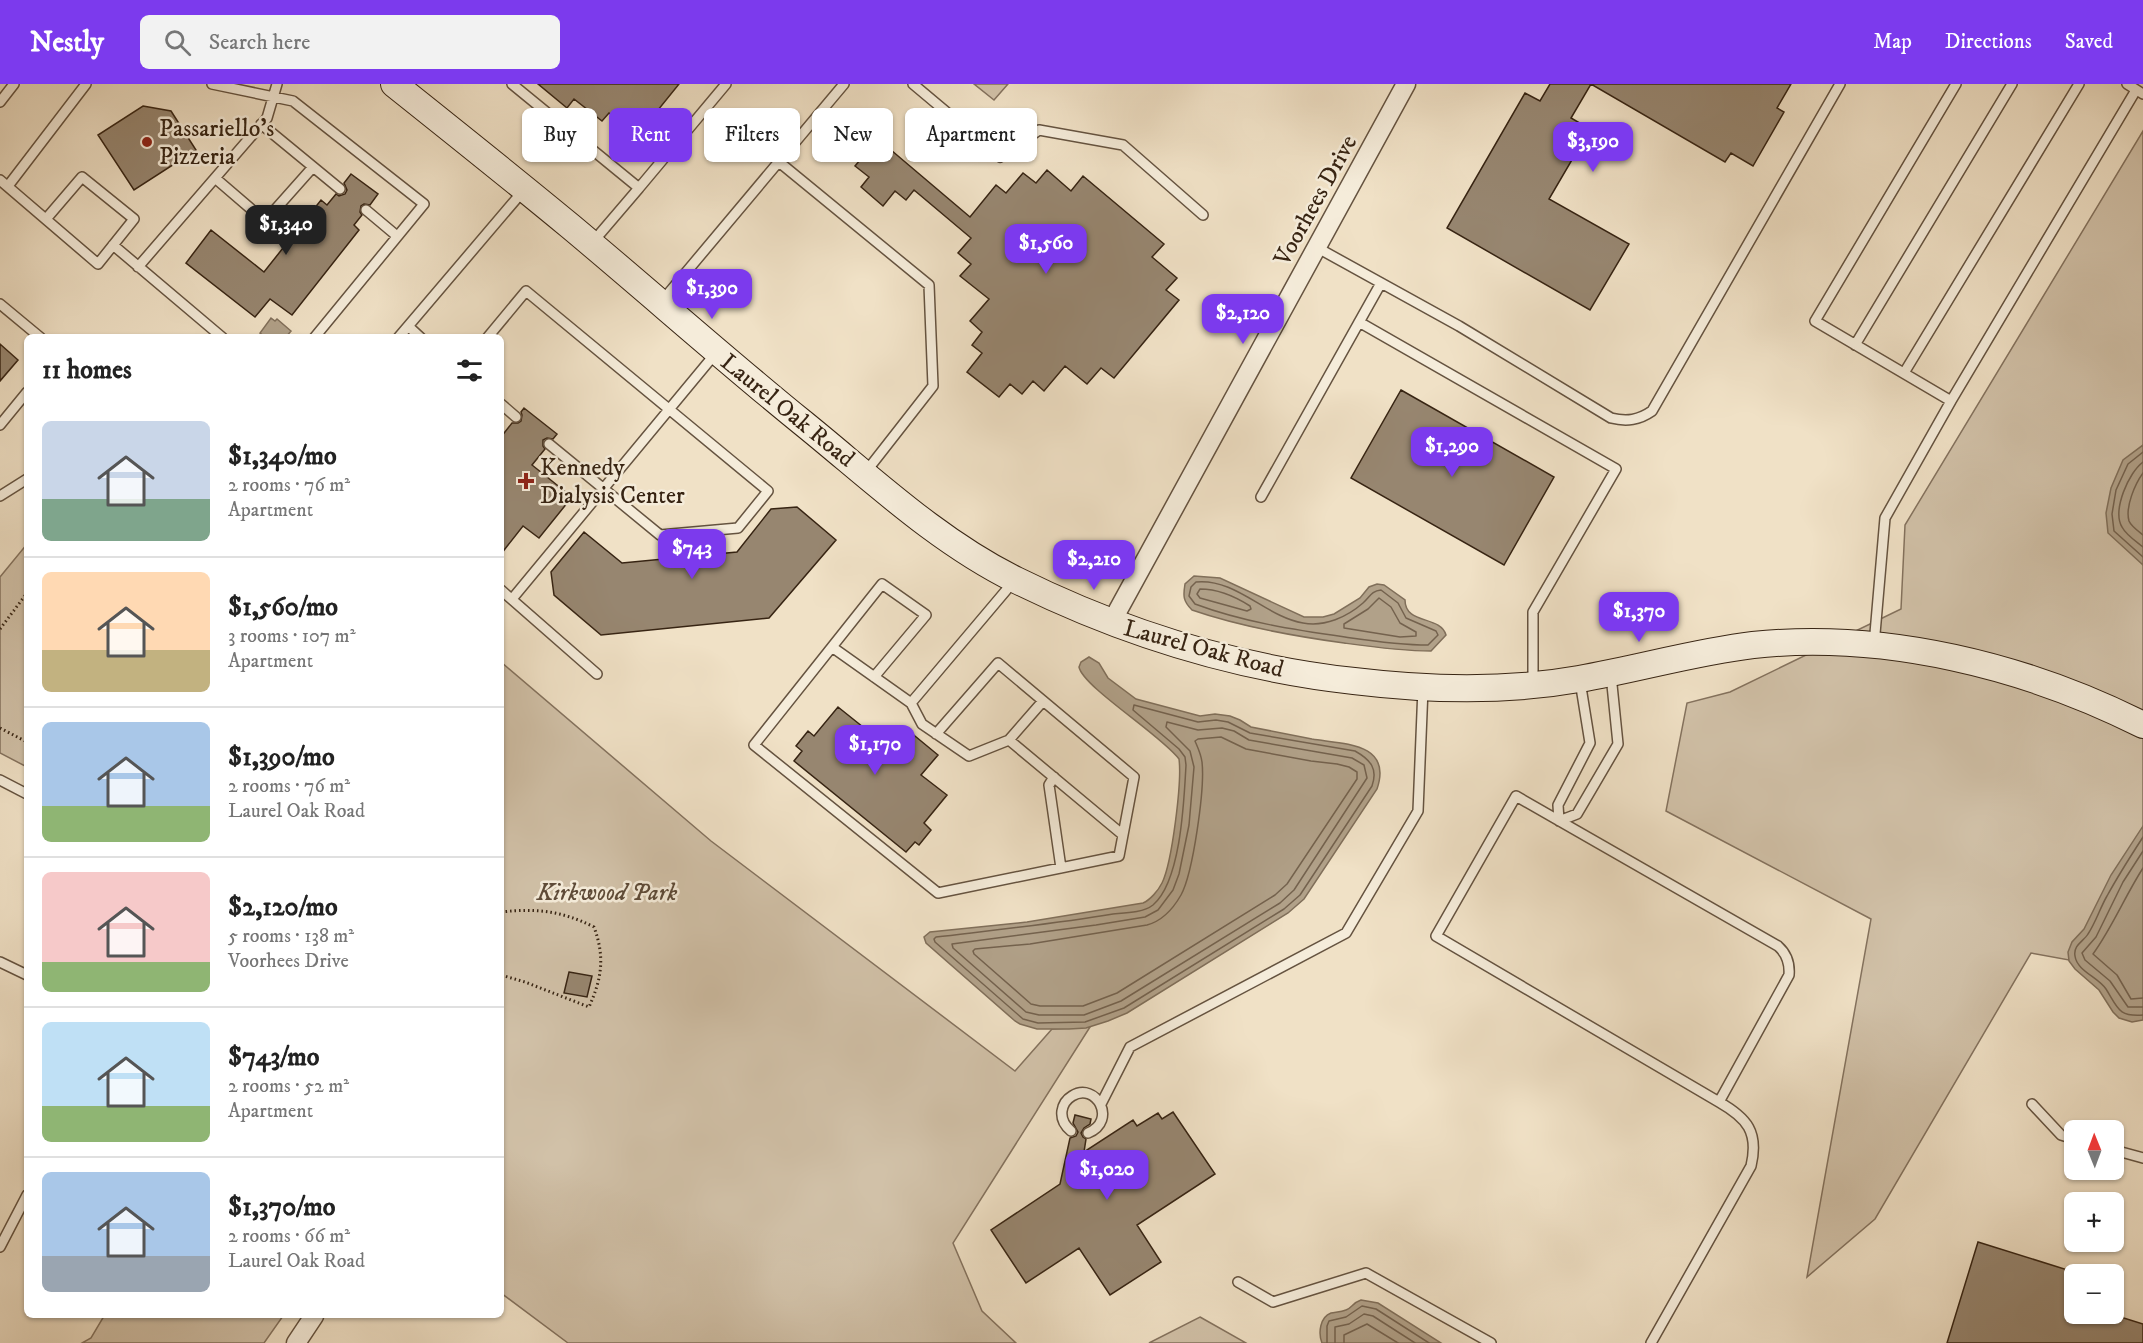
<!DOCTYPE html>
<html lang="en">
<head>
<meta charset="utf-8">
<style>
  :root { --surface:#fff; --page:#f2f2f2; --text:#222; --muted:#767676; --line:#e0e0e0; --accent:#7c3aed }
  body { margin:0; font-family:"IM FELL DW Pica",serif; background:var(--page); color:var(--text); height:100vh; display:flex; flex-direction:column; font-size:22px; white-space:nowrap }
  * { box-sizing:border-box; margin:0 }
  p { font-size:20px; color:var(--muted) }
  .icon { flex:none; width:33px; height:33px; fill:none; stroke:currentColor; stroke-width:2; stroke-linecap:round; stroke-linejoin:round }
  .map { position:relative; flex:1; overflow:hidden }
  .drawer { position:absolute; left:24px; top:250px; width:480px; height:984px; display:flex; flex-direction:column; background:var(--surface); border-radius:9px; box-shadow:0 2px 4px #0004 }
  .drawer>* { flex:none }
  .banner { position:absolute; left:522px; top:24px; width:570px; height:54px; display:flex; gap:12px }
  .needle { width:39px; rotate:359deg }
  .fabs { position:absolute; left:2064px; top:1036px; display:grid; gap:12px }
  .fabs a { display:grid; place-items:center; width:60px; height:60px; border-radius:9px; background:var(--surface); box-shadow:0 2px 4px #0004; font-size:30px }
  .price { position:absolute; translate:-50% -51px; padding:0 14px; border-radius:12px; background:var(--accent); color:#fff; font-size:20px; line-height:39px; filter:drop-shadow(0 2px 3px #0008) }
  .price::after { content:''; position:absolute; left:50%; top:36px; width:18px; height:14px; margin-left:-9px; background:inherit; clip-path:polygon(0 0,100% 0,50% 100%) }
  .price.on { background:#222; color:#fff }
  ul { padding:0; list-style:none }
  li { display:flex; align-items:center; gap:18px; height:150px; padding:0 18px }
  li+li { border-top:2px solid var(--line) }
  li span { display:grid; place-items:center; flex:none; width:168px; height:120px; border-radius:9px; color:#555 }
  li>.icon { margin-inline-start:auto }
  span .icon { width:72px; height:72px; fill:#fffc; stroke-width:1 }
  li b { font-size:26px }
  h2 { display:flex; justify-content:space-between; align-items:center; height:72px; padding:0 18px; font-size:26px }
  .chip { padding:0 21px; border-radius:9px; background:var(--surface); box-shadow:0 2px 4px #0004; font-size:21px; line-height:54px }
  .chip.on { background:var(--accent); color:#fff }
  header { display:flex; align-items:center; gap:36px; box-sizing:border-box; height:84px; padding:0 30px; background:var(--accent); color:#fff }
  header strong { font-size:28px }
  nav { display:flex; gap:33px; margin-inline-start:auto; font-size:21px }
  .search { width:420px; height:54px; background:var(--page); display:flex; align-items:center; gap:15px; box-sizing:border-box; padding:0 21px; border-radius:9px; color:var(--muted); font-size:22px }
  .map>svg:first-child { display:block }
  .green { fill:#d1c1a8; stroke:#84725e; stroke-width:1.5 }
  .water { fill:#b1a189; stroke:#806f5a; stroke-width:1.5 }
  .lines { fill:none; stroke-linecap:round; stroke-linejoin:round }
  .shore { stroke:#74624e; stroke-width:1.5 }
  .building { fill:#978670; stroke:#372413; stroke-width:1.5 }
  .lane-casing { stroke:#655340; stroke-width:12 }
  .street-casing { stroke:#655340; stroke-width:21 }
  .secondary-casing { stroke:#372413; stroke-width:28 }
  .path { stroke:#372413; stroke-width:3; stroke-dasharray:1.5 3; stroke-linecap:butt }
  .lane { stroke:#f5ecda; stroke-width:9 }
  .street { stroke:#f5ecda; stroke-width:18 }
  .secondary { stroke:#f5ecda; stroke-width:26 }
  .poi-dot { fill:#8f2418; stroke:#f5ecda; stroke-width:2 }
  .labels { text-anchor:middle; stroke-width:5; stroke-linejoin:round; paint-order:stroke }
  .poi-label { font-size:24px; fill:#372413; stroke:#f5ecda; text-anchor:start }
  .street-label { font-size:24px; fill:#372413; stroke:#f5ecda }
  .park-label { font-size:24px; font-style:italic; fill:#5e4b38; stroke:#f5ecda }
</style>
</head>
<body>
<header>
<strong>Nestly</strong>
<div class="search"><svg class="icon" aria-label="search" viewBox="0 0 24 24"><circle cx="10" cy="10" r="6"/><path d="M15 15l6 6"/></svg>Search here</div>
<nav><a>Map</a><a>Directions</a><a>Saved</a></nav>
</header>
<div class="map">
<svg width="2143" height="1259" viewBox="0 0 2143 1259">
  <rect width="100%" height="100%" fill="#f0e1c6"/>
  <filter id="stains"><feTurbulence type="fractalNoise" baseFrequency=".00333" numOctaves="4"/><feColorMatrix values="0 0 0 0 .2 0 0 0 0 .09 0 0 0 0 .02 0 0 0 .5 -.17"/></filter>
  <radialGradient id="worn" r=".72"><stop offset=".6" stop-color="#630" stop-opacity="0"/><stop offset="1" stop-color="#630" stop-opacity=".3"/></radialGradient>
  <path class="green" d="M974,0H1008L994,16Z
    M2143,47V774L2069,876L2031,869L1875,1135L1807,1193L1871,835L1666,727L1687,619L1730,608L1901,525L1905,441Z
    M27,460V683L0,669V493Z
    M501,578L711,757L1015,987L1052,945L1090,943L953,1159L982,1227L1016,1259H568L501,1209Z
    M104,1232H283L264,1259H82L91,1254Z
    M1200,1233L1246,1259H1149Z"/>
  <path class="water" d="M271,234L275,237L277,235L291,247L286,253H265L260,249Z
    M2143,361V481L2108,449L2106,429L2111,404L2123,376Z
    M1194,492L1220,494L1304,533H1323L1334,530L1360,514L1369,503L1377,500L1384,501L1405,516C1405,541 1440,531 1446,551L1431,567C1401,567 1373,563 1344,559C1293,552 1241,543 1192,526C1183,517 1183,512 1185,500Z
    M1089,573L1099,579L1108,594L1136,615L1200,632L1215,630L1230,632L1240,636L1251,643C1272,647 1292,651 1312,655C1342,660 1393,658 1377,705L1304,815L1288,829L1127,929L1108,937L1086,944L1069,945H1037L1020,940L1015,937L926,859L924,853L930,848L1027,838L1143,819C1150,816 1158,807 1162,799C1172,779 1182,698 1179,675C1161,651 1083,603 1079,583L1081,578Z
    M2143,742V936L2132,938L2119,934L2113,928L2099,906L2075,885L2069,877L2068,868L2072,858L2084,845L2111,791Z
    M1361,1216L1378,1219L1441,1259H1322C1318,1249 1320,1233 1331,1229C1336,1228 1341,1228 1346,1226C1352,1224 1352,1219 1361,1216Z"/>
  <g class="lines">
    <path class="shore" d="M2143,368L2128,380L2116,406L2112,430L2114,447L2143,473
      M2143,378C2129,388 2112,426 2122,443C2126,451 2137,458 2143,463
      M2143,389C2135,400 2125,423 2129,437C2131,442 2138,447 2143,451
      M1196,498C1236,494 1266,533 1303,539C1325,543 1347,533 1363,519C1370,513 1371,507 1381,506L1398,519L1406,534L1436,547L1438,551L1428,561C1400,561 1373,557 1345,553C1295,546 1243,538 1195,520L1189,512L1191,503Z
      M1200,505C1217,505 1236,513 1250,522L1251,525L1247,527L1200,514L1197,510Z
      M1379,514L1391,523L1400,539L1416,548V552L1400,553L1344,544V540L1368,525Z
      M1134,621L1198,638L1216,636L1228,638L1250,649L1355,667C1371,676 1378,685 1372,702L1300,811L1284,825L1124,924L1085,938L1038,939L1023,935L935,858L934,855L936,853C995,846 1054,840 1113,830C1125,829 1143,829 1153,821C1181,797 1184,717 1186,681L1185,673L1179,665L1133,626Z
      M1167,638L1198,646L1222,644L1234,647L1249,656L1352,674L1364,681L1367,694L1294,806L1280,819L1121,917L1084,931H1039L1026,928L953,864L952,860L1096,841L1145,833L1158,826L1173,806L1179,790L1189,741L1194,683L1190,667L1166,643Z
      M1221,653L1246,665L1311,677L1337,680L1349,683L1357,688V695L1287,800L1275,811L1117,909L1083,922H1040L1031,920L974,870L973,867L975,865L1030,860L1147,841C1162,837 1173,825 1181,811C1193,789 1205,705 1202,678C1201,670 1198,664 1195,657L1198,655Z
      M2143,753C2130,773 2118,792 2107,812C2100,824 2096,838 2088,850C2084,857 2073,861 2075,872C2077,887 2098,893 2106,905C2118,924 2118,933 2143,931
      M2143,767L2123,798L2096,853L2082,869L2085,876L2110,897L2128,923H2143
      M2143,784C2125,812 2112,844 2093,870L2117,891L2131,915L2143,914
      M1327,1259V1242L1329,1237L1346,1233L1362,1222L1376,1225L1429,1259
      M1335,1259V1243L1349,1240L1364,1230L1373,1232L1415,1259
      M1344,1259V1251L1367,1240L1398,1259"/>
  </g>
  <path class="building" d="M538,0H679L637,52L609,29L602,37L574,15L567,24Z
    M1550,0H1791L1777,24L1784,28L1753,82L1731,69L1725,78L1591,0L1571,34L1590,45L1549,115L1629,160L1590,226L1447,144L1525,9L1540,17Z
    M143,22L171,27L196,66L134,106L98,51Z
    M878,55L970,133L996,101L1006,109L1023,89L1036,99L1047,86L1071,107L1083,92L1164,160L1152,173L1177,194L1166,206L1179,216L1114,294L1101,284L1087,300L1065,282L1044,307L1033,297L1022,310L1010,300L999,313L967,288L982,269L972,261L982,248L970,237L989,215L960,192L971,180L958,169L971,154L914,106L906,116L895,107L883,122L861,103L869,93L855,82Z
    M351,90L378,110L370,121L364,120L361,122L360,128L362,131L354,141L359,146L292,231L270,215L255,233L186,179L211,146L264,188L321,116L327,121L336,110L339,112L345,110L347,106L344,99Z
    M0,260L18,276L0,297Z
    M1401,306L1554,393L1504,481L1351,394Z
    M524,324L557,350L553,355L547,354L543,356V362L545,365L532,381L572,413L539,454L523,442L501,470V353L512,339H518L521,337L522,331L521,328Z
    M797,423L836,456L769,534L601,551L554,511L551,488L584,448L622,479L737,468L771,425Z
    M838,623L888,663L904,643L938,671L921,691L947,711L924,739L931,746L919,761L915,758L906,768L794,677L802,667L796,662L808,647L814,652Z
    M569,888L592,892L587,913L564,909Z
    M1173,1028L1215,1090L1137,1141L1161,1178L1110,1211L1079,1164L1026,1199L991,1146L1060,1100L1070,1054L1076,1052L1078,1048L1073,1039L1075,1031L1091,1035L1090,1040L1084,1044L1081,1049L1083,1053L1086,1055L1084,1068L1133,1036L1137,1042L1158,1029L1162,1035Z
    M1978,1158L2074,1188V1230H2111L2143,1240V1259H1947Z"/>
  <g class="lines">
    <g class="lane-casing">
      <path id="lane" d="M212,0L293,17L424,120L314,254
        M512,0L639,104L726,0
        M913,0L1000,73L1039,46L1123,61L1203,131
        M2127,0L2143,10
        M0,18L14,0
        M261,40L340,105
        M779,78L929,201L933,302L865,389
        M215,94L265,137L313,83
        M0,96L98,180L134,135L82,93L46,135
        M8,102L86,0
        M366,126L397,152
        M592,159L639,104
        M113,161L223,254
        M1316,163L1459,242L1611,334C1627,338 1639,336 1652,327L1840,0
        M138,183L267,34L277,0
        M662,217L844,0
        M0,220L41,254
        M1359,238L1616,385L1533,528V598
        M408,242L421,254
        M398,254L523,107
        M487,254L526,207L768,407L738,444L660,451L549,360
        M1855,261L2012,0
        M1904,289L2079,0
        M1951,317L1815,237L1956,0
        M501,320L516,333
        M0,341L27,308
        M0,412L27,395
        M1261,413L1381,199
        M501,506L597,590
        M512,515L715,270
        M1874,561L1885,434L1951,317L2136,6
        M832,563L911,619L922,640L969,672L1009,656L1123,751
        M874,593L926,531L882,500L754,661L938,809L1119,772L1134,693L998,579L936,650
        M1580,597L1590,659L1558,721L1559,737L1577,730L1618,660L1611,591
        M911,619L1014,497
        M1009,656L1043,617
        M1054,693L1049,701L1061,784
        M0,696L27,710
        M0,878L27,891
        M1101,1020L1130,963L1346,849L1418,727L1423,604
        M2032,1020L2061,1051L2074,1055
        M1071,1047C1065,1042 1061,1035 1062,1027C1063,1020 1067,1015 1072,1012C1096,997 1118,1037 1088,1049
        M2114,1066L2143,1074
        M0,1163L27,1111
        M1238,1198L1273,1218L1366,1189L1491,1259
        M1651,1259L1751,1082C1759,1048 1747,1034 1719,1018L1436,852L1516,712L1778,862C1787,870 1790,879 1789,891L1719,1018"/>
    </g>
    <g class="street-casing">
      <path id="street" d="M1111,539L1406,0
        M296,1259L314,1232"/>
    </g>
    <g class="secondary-casing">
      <path id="secondary" d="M394,0C453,47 512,94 570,142C648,207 724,275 803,339C871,394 937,457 1016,496C1123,549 1236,584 1354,597C1428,606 1506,608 1579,595C1638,585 1694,568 1753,561C1885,547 2026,582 2143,641"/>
    </g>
    <path class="path" d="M0,545L27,509
      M0,644L27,658
      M501,828C537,824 562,827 594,843C605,873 602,894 589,923L525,898L501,891"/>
    <use href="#lane" class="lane"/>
    <use href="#street" class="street"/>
    <use href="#secondary" class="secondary"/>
  </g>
  <g class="poi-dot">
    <circle cx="147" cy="58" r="6"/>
    <path d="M523 388h6v6h6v6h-6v6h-6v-6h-6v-6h6z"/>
  </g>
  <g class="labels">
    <g class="poi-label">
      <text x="159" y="52">Passariello's<tspan x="159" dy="28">Pizzeria</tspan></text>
      <text x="540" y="391">Kennedy<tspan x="540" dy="28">Dialysis Center</tspan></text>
    </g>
    <g class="street-label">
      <text transform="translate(1315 116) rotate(-61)" y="8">Voorhees Drive</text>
      <text transform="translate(788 326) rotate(39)" y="8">Laurel Oak Road</text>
      <text transform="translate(1204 564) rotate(15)" y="8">Laurel Oak Road</text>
    </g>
    <g class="park-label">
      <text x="607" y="816">Kirkwood Park</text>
    </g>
  </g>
  <rect width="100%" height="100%" filter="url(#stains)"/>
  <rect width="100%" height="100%" fill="url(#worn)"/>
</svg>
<div class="fabs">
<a><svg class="needle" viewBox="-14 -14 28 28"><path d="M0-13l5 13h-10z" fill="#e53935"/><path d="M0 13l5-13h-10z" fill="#767676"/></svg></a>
<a>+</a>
<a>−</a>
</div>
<b class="price" style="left:1593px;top:89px">$3,190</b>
<b class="price on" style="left:286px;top:172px">$1,340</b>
<b class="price" style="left:1046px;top:191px">$1,560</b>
<b class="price" style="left:712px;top:236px">$1,390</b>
<b class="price" style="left:1243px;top:261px">$2,120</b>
<b class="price" style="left:1452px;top:394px">$1,290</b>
<b class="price" style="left:692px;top:496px">$743</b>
<b class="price" style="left:1094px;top:507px">$2,210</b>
<b class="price" style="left:1639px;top:559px">$1,370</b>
<b class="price" style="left:875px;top:692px">$1,170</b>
<b class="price" style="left:1107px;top:1117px">$1,020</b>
<div class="banner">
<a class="chip">Buy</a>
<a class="chip on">Rent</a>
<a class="chip">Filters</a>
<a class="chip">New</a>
<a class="chip">Apartment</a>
</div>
<section class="drawer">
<h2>11 homes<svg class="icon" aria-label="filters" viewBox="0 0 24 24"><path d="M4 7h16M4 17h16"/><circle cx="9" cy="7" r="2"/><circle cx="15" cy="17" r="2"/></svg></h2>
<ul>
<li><span style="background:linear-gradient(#c9d6e8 65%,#7fa58c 0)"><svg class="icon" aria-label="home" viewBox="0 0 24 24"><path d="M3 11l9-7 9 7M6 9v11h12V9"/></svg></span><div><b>$1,340/mo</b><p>2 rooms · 76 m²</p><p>Apartment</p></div></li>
<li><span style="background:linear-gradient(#ffd9b3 65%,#c2b280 0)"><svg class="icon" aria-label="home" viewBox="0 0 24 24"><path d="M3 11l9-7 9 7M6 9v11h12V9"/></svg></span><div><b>$1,560/mo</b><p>3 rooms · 107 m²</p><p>Apartment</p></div></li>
<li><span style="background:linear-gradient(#a9c7e8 70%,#8fb573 0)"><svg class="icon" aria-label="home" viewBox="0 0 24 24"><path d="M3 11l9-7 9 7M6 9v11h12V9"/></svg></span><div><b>$1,390/mo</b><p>2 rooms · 76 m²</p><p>Laurel Oak Road</p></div></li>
<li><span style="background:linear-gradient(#f6c9c9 75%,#8fb573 0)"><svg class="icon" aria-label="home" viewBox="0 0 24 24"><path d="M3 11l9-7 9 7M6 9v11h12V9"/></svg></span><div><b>$2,120/mo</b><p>5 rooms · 138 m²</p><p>Voorhees Drive</p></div></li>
<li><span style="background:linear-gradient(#bfe0f5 70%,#8fb573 0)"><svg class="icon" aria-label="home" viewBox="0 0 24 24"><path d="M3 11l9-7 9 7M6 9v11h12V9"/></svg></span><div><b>$743/mo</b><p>2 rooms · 52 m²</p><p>Apartment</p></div></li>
<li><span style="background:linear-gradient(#a9c7e8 70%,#9aa5b1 0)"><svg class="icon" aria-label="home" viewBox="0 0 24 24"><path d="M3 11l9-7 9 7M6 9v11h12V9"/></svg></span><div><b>$1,370/mo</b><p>2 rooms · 66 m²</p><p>Laurel Oak Road</p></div></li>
</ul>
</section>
</div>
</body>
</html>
